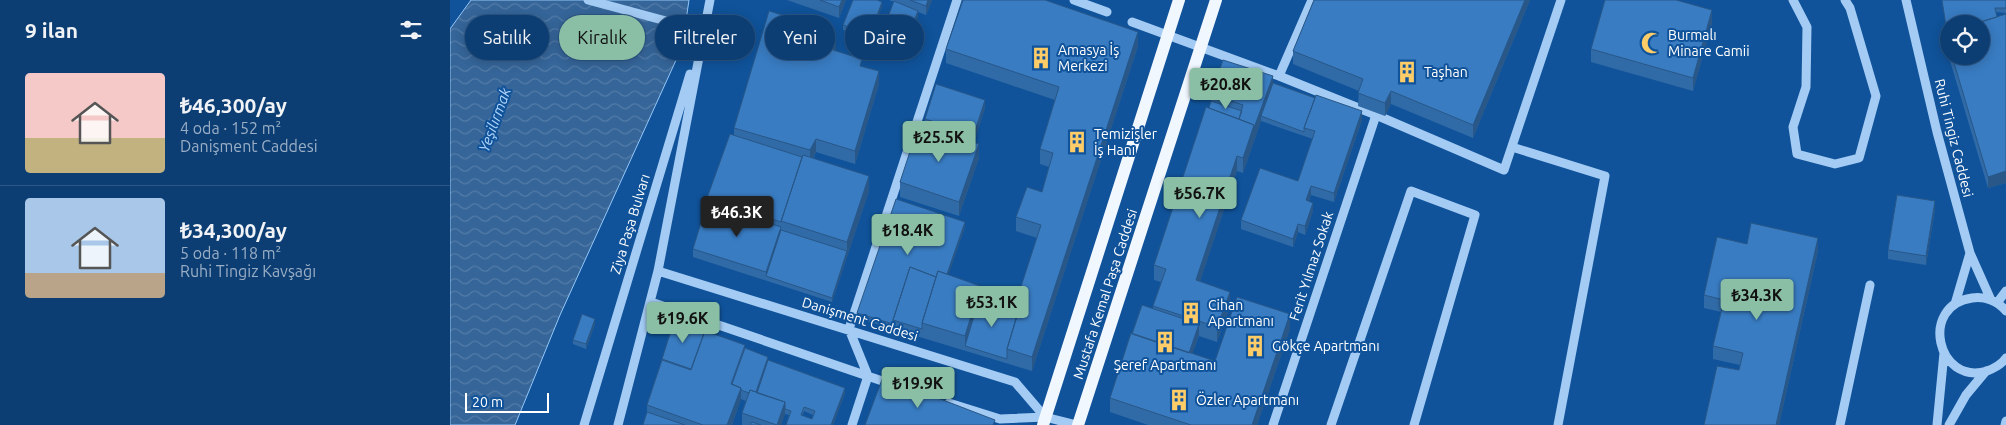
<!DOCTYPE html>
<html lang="tr">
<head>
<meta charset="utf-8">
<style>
  :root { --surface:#0c3e74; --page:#1a497c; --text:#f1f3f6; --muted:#9aaec5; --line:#2c5786; --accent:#8abfa5 }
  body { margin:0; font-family:Ubuntu,sans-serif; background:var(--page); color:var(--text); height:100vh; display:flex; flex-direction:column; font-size:19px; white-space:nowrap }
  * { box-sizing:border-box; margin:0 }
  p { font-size:16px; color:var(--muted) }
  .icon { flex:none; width:28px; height:28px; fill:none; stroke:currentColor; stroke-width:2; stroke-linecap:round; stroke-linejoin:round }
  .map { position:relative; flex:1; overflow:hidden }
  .details { display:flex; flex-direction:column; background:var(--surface); width:450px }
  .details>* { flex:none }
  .banner { position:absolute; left:15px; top:15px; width:475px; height:45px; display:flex; gap:10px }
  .controls { position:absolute; left:1490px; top:15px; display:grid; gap:10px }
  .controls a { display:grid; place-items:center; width:50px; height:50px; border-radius:50%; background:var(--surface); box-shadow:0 2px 12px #0003,0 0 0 1px var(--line); font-size:25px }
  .scale { position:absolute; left:15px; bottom:12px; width:84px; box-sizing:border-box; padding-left:5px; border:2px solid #fff; border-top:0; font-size:14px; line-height:18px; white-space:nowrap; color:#fff; -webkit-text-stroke:4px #10539a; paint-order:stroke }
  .price { position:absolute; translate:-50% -42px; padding:0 11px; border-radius:5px; background:var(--accent); color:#111; font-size:16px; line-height:32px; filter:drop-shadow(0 1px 2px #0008) }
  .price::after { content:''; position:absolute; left:50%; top:30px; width:15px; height:11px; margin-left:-8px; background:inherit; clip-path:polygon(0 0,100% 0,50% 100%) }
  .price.current { background:#222; color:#fff }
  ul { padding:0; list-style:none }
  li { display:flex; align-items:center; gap:15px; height:125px; padding:0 25px }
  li+li { border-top:1px solid var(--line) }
  li span { display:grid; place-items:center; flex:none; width:140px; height:100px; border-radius:5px; color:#555 }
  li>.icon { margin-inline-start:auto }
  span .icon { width:60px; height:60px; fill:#fffc; stroke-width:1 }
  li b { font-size:21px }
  h2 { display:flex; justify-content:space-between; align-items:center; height:60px; padding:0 25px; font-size:21px }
  .chip { padding:0 18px; border-radius:22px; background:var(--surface); box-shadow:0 2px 12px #0003,0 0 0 1px var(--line); font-size:18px; line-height:45px }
  .chip.current { background:var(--accent); color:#111 }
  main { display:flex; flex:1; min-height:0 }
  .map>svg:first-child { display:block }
  .water { fill:url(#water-waves); stroke:#95c7f8 }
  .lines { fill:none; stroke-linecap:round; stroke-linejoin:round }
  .minor { stroke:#a3cbf4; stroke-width:9 }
  .major { stroke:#f1f7ff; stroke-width:12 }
  .wall { fill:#316ba7; fill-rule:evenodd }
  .shaded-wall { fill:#285788 }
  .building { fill:#397cc2; stroke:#285788; fill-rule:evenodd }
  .labels { text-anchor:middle; stroke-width:4; stroke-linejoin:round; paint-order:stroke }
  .poi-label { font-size:14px; fill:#fff; stroke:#10539a; text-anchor:start }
  .street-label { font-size:14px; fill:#fff; stroke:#10539a }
  .water-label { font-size:15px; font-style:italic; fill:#b0d5fb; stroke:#10539a }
</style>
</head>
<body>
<main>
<section class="details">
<h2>9 ilan<svg class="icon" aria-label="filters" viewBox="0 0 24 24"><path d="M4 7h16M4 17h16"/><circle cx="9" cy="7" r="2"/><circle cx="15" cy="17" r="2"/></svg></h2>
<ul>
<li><span style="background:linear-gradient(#f6c9c9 65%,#c2b280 0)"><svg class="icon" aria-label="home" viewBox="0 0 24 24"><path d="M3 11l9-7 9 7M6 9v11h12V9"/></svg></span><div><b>₺46,300/ay</b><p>4 oda · 152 m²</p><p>Danişment Caddesi</p></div></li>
<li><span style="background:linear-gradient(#a9c7e8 75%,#b9a48a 0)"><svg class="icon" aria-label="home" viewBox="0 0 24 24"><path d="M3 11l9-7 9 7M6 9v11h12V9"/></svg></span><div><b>₺34,300/ay</b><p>5 oda · 118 m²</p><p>Ruhi Tingiz Kavşağı</p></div></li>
</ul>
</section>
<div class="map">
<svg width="1556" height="425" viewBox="0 0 1556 425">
  <defs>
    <pattern id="water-waves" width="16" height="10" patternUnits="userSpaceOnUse" patternTransform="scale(1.25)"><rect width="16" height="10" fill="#356599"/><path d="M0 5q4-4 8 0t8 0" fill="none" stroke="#537ca8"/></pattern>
  </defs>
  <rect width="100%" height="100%" fill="#10539a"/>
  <path class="water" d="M21,0H239L232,47L110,315L65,425H0V29Z"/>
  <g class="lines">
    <path class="minor" d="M138,0L253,31
      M624,0L657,12
      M1343,0L1357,27L1356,87L1343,127L1347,154L1385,164L1409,158L1426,96L1400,8L1395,0
      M1456,0L1487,132L1520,253L1541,300
      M682,22L829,76L926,115L1054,170L1111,0
      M829,76L862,0
      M1062,147L1155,176L1108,425
      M208,271L565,382L595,417
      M201,302L441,384
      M1547,303L1556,291
      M1505,304L1520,253
      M1556,311C1548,301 1535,296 1522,298C1469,305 1487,386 1537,371C1545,368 1551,365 1556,358
      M499,403L550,419L595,417L627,425
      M134,425L240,74
      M168,425L208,271L260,0
      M402,425L418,376L399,329L507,0
      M823,425L926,115
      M881,425L961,191L1025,215L964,425
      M1390,425L1420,285
      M1487,425L1494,353
      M1499,425L1516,395L1536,371
      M1555,425L1556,421"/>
    <path class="major" d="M593,425L729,0
      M628,425L766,0"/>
  </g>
  <path class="wall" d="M337,0H396L389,18Z
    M439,0H482L476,15L468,12V16L455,49L431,39V35L444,2Z
    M864,0H1080L1023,138L941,104L935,116L908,106L909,91L843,64V51Z
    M1492,0H1556V13L1546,12L1547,17L1556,14V183L1538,188L1495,44V33L1497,32ZM1499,24L1531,56H1499Z
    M432,6L420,39L393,30V25Z
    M1262,23L1243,91L1141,62V49Z
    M376,37L386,51L412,67L429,84L405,164L366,152L363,159L419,191L382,302L243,257V249L257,203V198L284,135V128Z
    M688,46L582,371L407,318V313L515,227L498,275L530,296L567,309V299L587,238L566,231V217L592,192L599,167L590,164V149L605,100L496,63V49Z
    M823,83L912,120L884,202L861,195L859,201L863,211L855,235L848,232L843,247L791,229V220L848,181L863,139L854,136L811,121L793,173L787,171L750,281L780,306L767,342L749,336L742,354L765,361L840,329L807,425H698L660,412V398L682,334L703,309V306L711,282L704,280V265L759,108L761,101V94Z
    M535,108L524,142L529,158L509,216L450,197V182L475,126V119Z
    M1485,209L1476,265L1438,259V250Z
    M1297,244L1368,251L1329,425H1254L1289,370L1290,365L1263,359V346L1271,312L1254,308V295Z
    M145,324L136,349L123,344V340Z
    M255,331L295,348L318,360L395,393L383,425H336L339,415L335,414L331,425H292V413L296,401L291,399L282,425H193L197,412V405L212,359ZM354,411L363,415L362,419L352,416Z"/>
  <path class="shaded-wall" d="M392,0H396L389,18V7Z
    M478,0H482L476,15V6Z
    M1075,0H1080L1023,138V125Z
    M432,2V6L420,39V35Z
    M1262,10V23L1243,91V78Z
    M468,11V16L455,49V44Z
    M688,32V46L582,371V357Z
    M386,40V52L383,50Z
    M429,71V84L405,164V151Z
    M823,76V88L811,116V121L793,173V158L804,125Z
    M941,91V104L935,116V103Z
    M535,100V108L524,142V134Z
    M912,111V120L884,202V193Z
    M366,139V152L360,163V150Z
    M529,144V158L509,216V202Z
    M787,156V171L746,294V280Z
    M1556,171V183L1538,188V177Z
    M419,176V191L382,302V298L397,251V242Z
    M861,186V195L856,209V200Z
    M1485,201V209L1476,265V256Z
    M863,203V211L855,235V226Z
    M515,222V227L494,288V283Z
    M848,224V232L843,247V239Z
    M331,227V235L316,276V272Z
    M1368,238V251L1329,425H1326Z
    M530,286V301L515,346V336Z
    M780,292V306L767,342V327Z
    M840,314V329L807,425H802Z
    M145,319V324L136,349V344Z
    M749,324V335L738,367V356Z
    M318,357V365L306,400L305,395Z
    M291,388V399L282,425H277Z
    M395,388V393L383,425H381Z
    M335,402V415L331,425H327Z"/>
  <path class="building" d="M370,0H392L389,7Z
    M403,0H427L432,2L420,35L393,25Z
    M460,0H478L476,6Z
    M513,0H595L688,32L582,357L557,349L571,301L567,299L591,225L566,217L577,187L592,192L603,153L590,149L609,87L496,49Z
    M864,0H1075L1023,125L941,91L935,103L908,93L913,79L843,51Z
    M1155,0H1226L1262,10L1243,78L1141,49Z
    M1492,0H1556V8H1545L1547,17L1524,24H1499V31L1497,32Z
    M444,1L468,11L455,44L431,35Z
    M319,11L376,28L373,36L386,40L383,50L412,59L410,66L429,71L405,151L366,139L360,150L284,128Z
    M1556,14V171L1538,177L1502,56H1531V24H1524Z
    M1499,31V45L1495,33Z
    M773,60L823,76L804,128V125L789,119L793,105L761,94Z
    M823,83L865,98L854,128V132L811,116Z
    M486,84L535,100L524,134L475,119Z
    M866,95L912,111L884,193L861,186L856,200L863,203L855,226L848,224L843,239L791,220L810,168L848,181L865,131L854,128Z
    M761,101L792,111L789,119L759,108Z
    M756,107L804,125L793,158L787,156L746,280L780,292L767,327L703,306L716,269L704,265Z
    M469,124L529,144L509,202L450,182Z
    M280,134L352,157L331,222L257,198Z
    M353,155L419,176L397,242L331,221Z
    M1447,195L1485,201L1476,256L1438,250Z
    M446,199L515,222L497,274L488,271L486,277L460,267L443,320V324L407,313Z
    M257,203L331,227L316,272L243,249Z
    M1301,223L1368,238L1326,425H1254L1267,366L1289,370L1293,353L1263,346L1274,300L1254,295L1267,237L1297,244Z
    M331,230L397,251L382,298L316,276Z
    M460,267L486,277L472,323V329L443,320Z
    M488,271L530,286L515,336L472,323Z
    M530,296L569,310L557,349V359L515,346Z
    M787,297L840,314L802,425H741L660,398L681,333L765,361Z
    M692,305L749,324L739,353L682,334Z
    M132,314L145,319L136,344L123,340Z
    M225,318L255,330L241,369L212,359Z
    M255,331L295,345L281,384L291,388L277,425H253L197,405L212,360L241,370Z
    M295,348L318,357L306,392L300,390L299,393L291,390V388L282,384Z
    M318,360L395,388L381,425H336L341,411L335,409V402L307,393ZM354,407L365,411L362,419L351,415Z
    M433,377L545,420L543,425H415Z
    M300,390L335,402L327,425L292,413Z
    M197,412L235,425H193Z
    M302,422L311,425H300Z"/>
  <defs>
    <g id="mosque-bare" transform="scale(1.725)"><path d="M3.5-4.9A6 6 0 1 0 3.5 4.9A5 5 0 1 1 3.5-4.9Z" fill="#ffcd67" stroke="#10539a" stroke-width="2.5" paint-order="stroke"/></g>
    <g id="building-bare" transform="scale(1.725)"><path d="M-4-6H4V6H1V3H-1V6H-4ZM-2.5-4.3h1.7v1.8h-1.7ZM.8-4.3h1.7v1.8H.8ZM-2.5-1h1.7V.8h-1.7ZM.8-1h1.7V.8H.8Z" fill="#ffcd67" stroke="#10539a" stroke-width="2.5" paint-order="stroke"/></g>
  </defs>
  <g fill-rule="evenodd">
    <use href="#mosque-bare" x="1202" y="43"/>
    <use href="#building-bare" x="591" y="58"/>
    <use href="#building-bare" x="957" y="72"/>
    <use href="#building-bare" x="627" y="142"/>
    <use href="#building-bare" x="741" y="313"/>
    <use href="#building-bare" x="715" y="342"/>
    <use href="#building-bare" x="805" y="346"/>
    <use href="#building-bare" x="729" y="400"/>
  </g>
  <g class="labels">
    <g class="poi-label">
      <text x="1218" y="40">Burmalı<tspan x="1218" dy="16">Minare Camii</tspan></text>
      <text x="608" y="55">Amasya İş<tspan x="608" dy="16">Merkezi</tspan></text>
      <text x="974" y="77">Taşhan</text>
      <text x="644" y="139">Temizişler<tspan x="644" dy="16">İş Hanı</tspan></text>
      <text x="758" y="310">Cihan<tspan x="758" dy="16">Apartmanı</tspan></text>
      <text x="822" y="351">Gökçe Apartmanı</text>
      <text x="715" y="370" text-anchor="middle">Şeref Apartmanı</text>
      <text x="746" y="405">Özler Apartmanı</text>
    </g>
    <g class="street-label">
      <text transform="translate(1504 138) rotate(76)" y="5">Ruhi Tingiz Caddesi</text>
      <text transform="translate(180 224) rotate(-73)" y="5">Ziya Paşa Bulvarı</text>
      <text transform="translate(861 266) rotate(-72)" y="5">Ferit Yılmaz Sokak</text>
      <text transform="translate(655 294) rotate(-72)" y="5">Mustafa Kemal Paşa Caddesi</text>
      <text transform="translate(410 319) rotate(17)" y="5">Danişment Caddesi</text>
    </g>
    <g class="water-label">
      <text transform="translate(45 120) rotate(-70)" y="5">Yeşilırmak</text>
    </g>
  </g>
</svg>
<div class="controls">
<a><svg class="icon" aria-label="locate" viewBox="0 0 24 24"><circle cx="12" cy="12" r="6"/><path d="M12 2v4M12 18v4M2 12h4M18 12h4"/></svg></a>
</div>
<div class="scale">20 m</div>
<b class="price" style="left:776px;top:110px">₺20.8K</b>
<b class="price" style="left:489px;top:163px">₺25.5K</b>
<b class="price" style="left:750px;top:219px">₺56.7K</b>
<b class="price current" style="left:287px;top:238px">₺46.3K</b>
<b class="price" style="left:458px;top:256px">₺18.4K</b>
<b class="price" style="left:1307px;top:321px">₺34.3K</b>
<b class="price" style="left:542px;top:328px">₺53.1K</b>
<b class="price" style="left:233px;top:344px">₺19.6K</b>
<b class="price" style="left:468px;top:409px">₺19.9K</b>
<div class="banner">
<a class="chip">Satılık</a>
<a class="chip current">Kiralık</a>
<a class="chip">Filtreler</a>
<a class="chip">Yeni</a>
<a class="chip">Daire</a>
</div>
</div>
</main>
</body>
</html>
